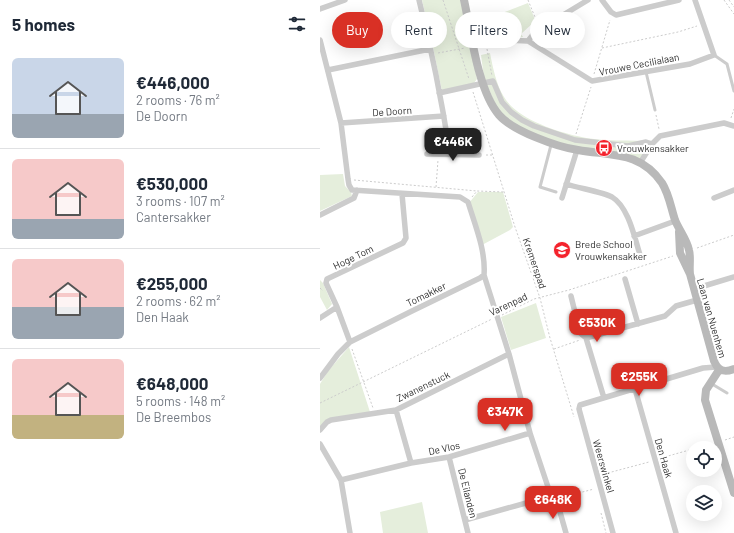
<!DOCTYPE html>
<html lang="en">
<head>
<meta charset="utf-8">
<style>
  :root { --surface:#fff; --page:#f2f2f3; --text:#1f2937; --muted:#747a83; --line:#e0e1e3; --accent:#d93025 }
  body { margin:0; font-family:Barlow,sans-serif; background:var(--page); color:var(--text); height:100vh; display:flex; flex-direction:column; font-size:15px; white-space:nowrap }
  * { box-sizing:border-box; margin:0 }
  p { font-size:13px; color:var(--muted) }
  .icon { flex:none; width:22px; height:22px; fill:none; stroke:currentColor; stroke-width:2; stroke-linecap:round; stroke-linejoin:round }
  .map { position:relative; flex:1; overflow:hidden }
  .drawer { display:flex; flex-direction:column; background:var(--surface); width:320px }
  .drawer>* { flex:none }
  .top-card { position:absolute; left:12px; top:12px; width:342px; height:36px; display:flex; gap:8px }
  .buttons { position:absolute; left:366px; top:441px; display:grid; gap:8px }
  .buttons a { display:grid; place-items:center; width:36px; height:36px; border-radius:50%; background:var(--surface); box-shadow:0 4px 16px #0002; font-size:20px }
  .price { position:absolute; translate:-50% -34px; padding:0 9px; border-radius:8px; background:var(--accent); color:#fff; font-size:13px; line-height:26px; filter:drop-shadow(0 1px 2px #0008) }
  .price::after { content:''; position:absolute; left:50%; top:24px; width:12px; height:9px; margin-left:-6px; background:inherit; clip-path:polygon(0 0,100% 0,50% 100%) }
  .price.on { background:#222; color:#fff }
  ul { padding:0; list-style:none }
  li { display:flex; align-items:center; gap:12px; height:100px; padding:0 12px }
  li+li { border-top:1px solid var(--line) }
  li span { display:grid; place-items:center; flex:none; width:112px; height:80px; border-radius:6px; color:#555 }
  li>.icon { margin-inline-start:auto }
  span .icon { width:48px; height:48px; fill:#fffc; stroke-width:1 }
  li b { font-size:17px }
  h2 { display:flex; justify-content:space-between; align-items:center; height:48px; padding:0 12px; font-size:17px }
  .pill { padding:0 14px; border-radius:18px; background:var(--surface); box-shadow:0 4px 16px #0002; font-size:14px; line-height:36px }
  .pill.on { background:var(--accent); color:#fff }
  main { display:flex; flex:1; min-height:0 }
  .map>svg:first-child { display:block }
  .green { fill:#e5eedc }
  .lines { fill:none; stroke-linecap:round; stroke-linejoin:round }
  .path { stroke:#ccc; stroke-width:1; stroke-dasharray:2 2; stroke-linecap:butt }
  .lane { stroke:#ccc; stroke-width:3 }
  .street { stroke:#ccc; stroke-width:5.5 }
  .secondary { stroke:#b9b9b9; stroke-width:8 }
  .labels { text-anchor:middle; stroke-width:4; stroke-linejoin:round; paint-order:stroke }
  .street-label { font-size:10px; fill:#2f2f2f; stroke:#fff }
  .poi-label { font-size:10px; fill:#2f2f2f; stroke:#fff; text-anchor:start }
</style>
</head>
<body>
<main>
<section class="drawer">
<h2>5 homes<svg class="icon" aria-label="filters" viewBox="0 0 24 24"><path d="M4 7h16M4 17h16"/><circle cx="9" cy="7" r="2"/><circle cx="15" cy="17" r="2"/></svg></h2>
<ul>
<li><span style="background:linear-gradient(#c9d6e8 70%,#9aa5b1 0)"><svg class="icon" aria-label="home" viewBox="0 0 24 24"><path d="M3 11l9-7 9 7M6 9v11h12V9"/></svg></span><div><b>€446,000</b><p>2 rooms · 76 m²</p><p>De Doorn</p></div></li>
<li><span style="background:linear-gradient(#f6c9c9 75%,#9aa5b1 0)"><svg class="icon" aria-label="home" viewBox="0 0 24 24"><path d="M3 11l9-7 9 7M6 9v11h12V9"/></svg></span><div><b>€530,000</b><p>3 rooms · 107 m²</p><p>Cantersakker</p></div></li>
<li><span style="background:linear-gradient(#f6c9c9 60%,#9aa5b1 0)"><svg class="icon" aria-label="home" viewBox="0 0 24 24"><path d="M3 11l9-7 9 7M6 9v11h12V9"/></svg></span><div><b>€255,000</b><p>2 rooms · 62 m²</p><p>Den Haak</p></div></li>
<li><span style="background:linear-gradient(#f6c9c9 70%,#c2b280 0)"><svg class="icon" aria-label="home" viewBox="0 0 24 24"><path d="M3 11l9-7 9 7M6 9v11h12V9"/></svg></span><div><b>€648,000</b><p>5 rooms · 148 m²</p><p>De Breembos</p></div></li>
</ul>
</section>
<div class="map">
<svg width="414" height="533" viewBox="0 0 414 533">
  <rect width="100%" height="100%" fill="#fff"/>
  <path class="green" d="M102,0H141L157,79L154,83L122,91L114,52Z
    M208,3L217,24L215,25L213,23L201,34L203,37L164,41L161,21Z
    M170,53C173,68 176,84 184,97C196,118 235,131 257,136C281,142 312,140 336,141L322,161L249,147L201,129L178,110L164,78L161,55Z
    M23,174L25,186L31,192L32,196L0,211V175Z
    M158,192H183L193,227L190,230L162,245L149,203Z
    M0,280L3,283L12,304L7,310L0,297Z
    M216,303L226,338L191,350L181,317Z
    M29,347L50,412L10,418L0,426V384L8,371Z
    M102,502L108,533H63L60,512Z"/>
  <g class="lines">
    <path class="path" d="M123,0L149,79
      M208,0L217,22
      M404,0L414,14
      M409,0L414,7
      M222,35L226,45
      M282,48L358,32L377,26
      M167,49L172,76
      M118,53L145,48
      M274,74L290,20
      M153,92L195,227L220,298L230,338L254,417
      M336,115L339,129
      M411,118L414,109
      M256,134L271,87
      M166,155H172
      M34,180L157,191
      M116,187L118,160
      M152,197L157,191L184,192
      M377,248L414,235
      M0,288L3,291
      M182,315L214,299L249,290L353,256
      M32,349L53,408
      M234,349L260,340
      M0,403L172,319
      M405,440L414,437
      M376,448L391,444
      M341,458L373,449
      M284,474L329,462
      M243,497L274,489
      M281,513L286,533"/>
    <path class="lane" d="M394,55L407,64L414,91
      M326,72L335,110
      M231,145L220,187L236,192
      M392,384L407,393"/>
    <path class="street" d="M99,0C112,51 122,102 130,154
      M282,0L291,12L296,15L359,0
      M0,9L25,0
      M0,40L21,123L28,179L29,185L32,190L140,197L148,202C155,225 166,251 164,275L160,278L92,311L30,342L18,354L0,378
      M208,41L272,81L370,64L394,55L375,0
      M154,46C171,42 190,39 208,41L215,32L268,0
      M8,70L110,49
      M119,93L173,81L182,102L191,112L202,120L214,126L255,140L308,146L326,142L332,144
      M21,123L124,116
      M107,154L159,155
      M320,163L332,144L340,136L404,123L414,126
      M246,184C258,188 283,192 292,197C309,207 315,240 321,258
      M242,198L257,150
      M394,198L414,190
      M0,215L34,198L37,190
      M314,236L355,221
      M305,279L318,324
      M374,289L414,277
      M251,296L260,333L266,338L284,398
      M0,318L17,307
      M266,338L345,316L356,306L377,300
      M30,342L17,307L6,283L7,279L83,243L86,238L82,194
      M315,389L356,533
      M76,410L91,463
      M0,430L7,422L11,420L76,410L189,354
      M0,444L21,480L30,533
      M129,457L148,533
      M21,480L91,463L129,457L210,433L189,354L164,275
      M231,496L236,498L246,533
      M145,520L231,496L210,433
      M293,533L259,409L260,405L383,368L396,367"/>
    <path class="secondary" d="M144,0C151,32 158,91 179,115C193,131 237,147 258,150C291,156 320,151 342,183C349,194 351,208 355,220C359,230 367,240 369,250C371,257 369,267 370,274
      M359,232L360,253L370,274L394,361C398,371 404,373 414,369
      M399,370L386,390L385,400L414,493"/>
  </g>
  <defs>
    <g id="bus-disc" transform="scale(0.9)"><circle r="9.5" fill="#f4232d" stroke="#fff"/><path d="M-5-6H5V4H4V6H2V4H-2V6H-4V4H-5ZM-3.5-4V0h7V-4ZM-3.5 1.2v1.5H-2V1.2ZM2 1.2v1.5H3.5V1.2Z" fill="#fff"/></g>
    <g id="school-disc" transform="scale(0.9)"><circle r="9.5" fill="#f4232d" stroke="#fff"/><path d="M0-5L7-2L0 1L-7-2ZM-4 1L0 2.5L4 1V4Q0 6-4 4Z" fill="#fff"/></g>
  </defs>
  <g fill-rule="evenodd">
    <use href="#bus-disc" x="284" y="148"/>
    <use href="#school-disc" x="242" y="250"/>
  </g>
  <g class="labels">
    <g class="street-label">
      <text transform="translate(319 64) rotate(-11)" y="4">Vrouwe Cecilialaan</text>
      <text transform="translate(72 111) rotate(-4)" y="4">De Doorn</text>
      <text transform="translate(33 257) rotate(-26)" y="4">Hoge Tom</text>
      <text transform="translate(215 263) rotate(71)" y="4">Kremerspad</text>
      <text transform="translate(106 294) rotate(-26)" y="4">Tomakker</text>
      <text transform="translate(188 304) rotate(-25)" y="4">Varenpad</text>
      <text transform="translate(392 318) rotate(74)" y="4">Laan van Nuenhem</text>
      <text transform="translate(103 386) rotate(-26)" y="4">Zwanenstuck</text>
      <text transform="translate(124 448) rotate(-12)" y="4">De Vlos</text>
      <text transform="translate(344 458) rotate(74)" y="4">Den Haak</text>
      <text transform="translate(284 466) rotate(74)" y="4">Weerswinkel</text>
      <text transform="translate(148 493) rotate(76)" y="4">De Eilanden</text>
    </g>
    <g class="poi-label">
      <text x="297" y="152">Vrouwkensakker</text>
      <text x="255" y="248">Brede School<tspan x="255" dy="12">Vrouwkensakker</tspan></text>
    </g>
  </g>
</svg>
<div class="buttons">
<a><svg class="icon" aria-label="locate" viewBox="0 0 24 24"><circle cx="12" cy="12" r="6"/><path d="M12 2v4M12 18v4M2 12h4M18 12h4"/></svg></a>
<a><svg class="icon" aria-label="layers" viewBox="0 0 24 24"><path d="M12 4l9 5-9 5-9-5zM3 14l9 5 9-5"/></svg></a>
</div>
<b class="price on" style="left:133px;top:162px">€446K</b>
<b class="price" style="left:277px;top:343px">€530K</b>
<b class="price" style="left:319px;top:397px">€255K</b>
<b class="price" style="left:185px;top:432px">€347K</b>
<b class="price" style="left:233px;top:520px">€648K</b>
<div class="top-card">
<a class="pill on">Buy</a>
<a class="pill">Rent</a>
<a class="pill">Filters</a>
<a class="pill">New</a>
</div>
</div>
</main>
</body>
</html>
